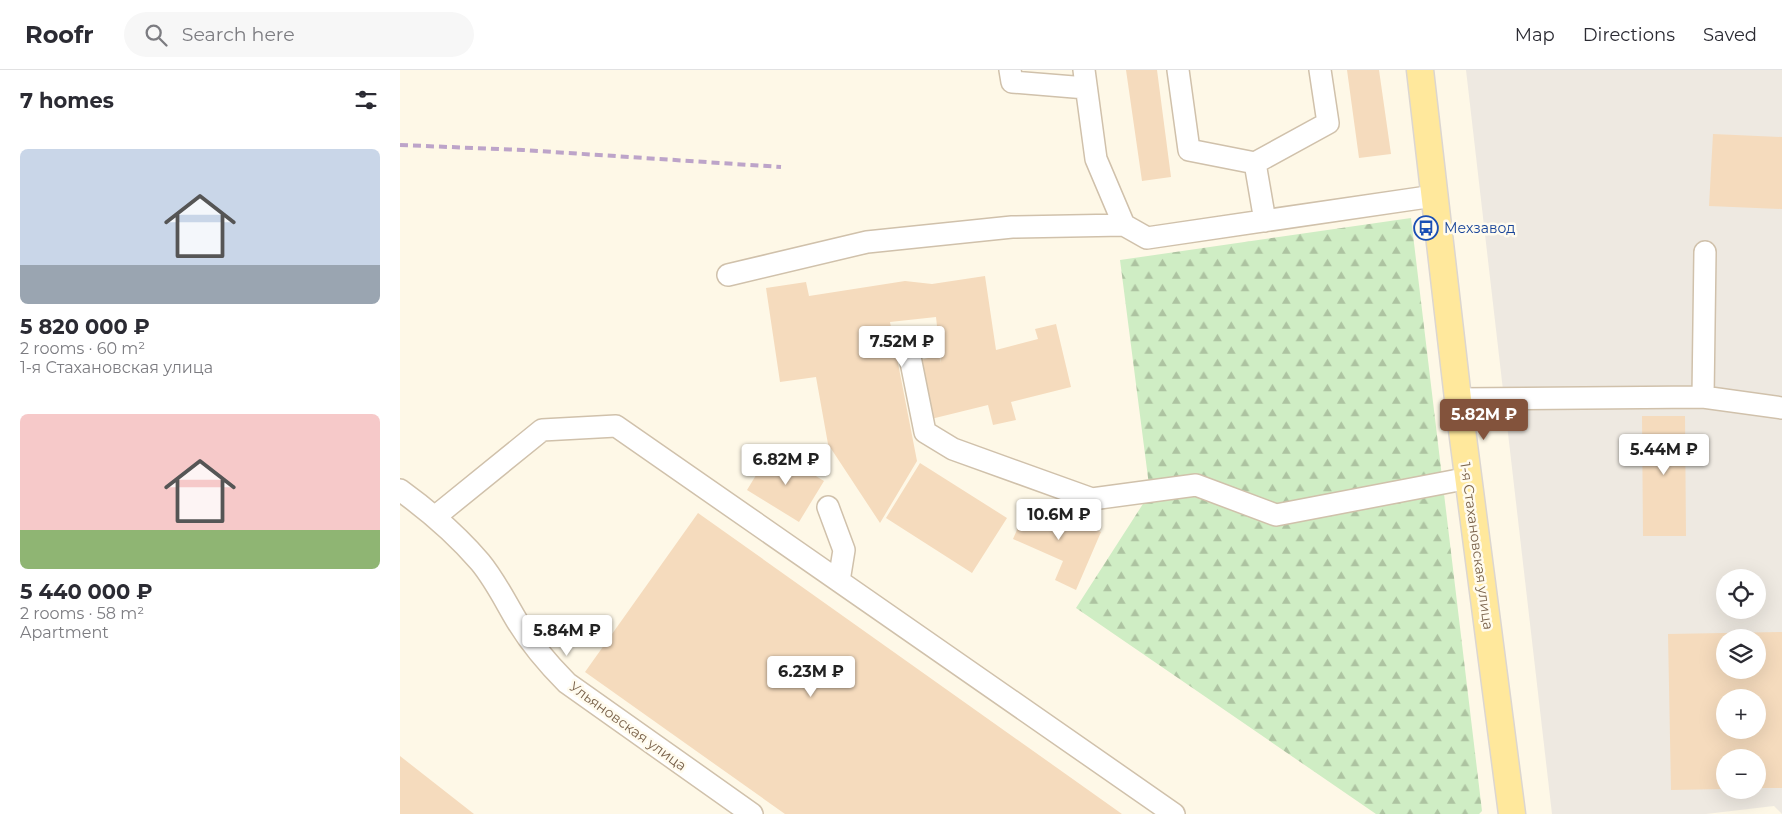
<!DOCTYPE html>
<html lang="en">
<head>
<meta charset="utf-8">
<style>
  :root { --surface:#fff; --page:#f7f7f7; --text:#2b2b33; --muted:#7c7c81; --line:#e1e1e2; --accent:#83533c }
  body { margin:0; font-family:Montserrat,sans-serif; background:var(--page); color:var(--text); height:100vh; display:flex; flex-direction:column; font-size:19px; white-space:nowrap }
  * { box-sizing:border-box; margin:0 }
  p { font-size:16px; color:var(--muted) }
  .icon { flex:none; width:28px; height:28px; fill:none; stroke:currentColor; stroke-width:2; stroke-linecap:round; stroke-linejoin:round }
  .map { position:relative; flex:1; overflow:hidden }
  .details { display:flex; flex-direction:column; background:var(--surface); width:400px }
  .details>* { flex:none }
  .controls { position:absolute; left:1316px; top:499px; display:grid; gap:10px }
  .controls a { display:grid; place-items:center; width:50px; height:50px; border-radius:50%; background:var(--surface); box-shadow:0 5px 20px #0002; font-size:25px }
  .price { position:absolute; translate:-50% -42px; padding:0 11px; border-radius:5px; background:#fff; color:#222; font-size:16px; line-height:32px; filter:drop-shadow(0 1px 2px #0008) }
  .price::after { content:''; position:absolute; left:50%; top:30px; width:15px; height:11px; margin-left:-8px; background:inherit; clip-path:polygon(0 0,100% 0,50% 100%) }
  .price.selected { background:var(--accent); color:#fff }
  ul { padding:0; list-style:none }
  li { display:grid; align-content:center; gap:10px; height:265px; padding:0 20px }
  li span { display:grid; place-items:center; height:155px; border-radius:8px; color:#555 }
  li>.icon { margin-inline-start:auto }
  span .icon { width:90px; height:90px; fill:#fffc; stroke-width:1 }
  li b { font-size:21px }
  h2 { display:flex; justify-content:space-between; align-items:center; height:60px; padding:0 20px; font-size:21px }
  header { display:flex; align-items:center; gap:30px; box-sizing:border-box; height:70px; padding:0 25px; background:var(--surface); border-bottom:1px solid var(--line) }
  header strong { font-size:24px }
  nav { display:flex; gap:28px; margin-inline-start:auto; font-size:18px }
  .search { width:350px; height:45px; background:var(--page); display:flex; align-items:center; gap:12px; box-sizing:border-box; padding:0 18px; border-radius:28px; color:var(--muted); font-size:19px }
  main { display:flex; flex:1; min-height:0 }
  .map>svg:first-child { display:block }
  .industrial { fill:#eee9e1; fill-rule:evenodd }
  .forest { fill:url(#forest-firs) }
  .building { fill:#f5dbbd; fill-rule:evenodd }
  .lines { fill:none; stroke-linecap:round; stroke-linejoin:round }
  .minor-casing { stroke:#d0c1ab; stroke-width:24 }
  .major-casing { stroke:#dcd6d0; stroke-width:29 }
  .minor { stroke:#fff; stroke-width:21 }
  .major { stroke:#ffe89c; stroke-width:26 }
  .rail { stroke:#bda4c9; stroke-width:4; stroke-dasharray:8 5; stroke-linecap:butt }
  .labels { text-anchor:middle; stroke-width:5; stroke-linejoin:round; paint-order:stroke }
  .transit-label { font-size:14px; fill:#164399; stroke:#fffbee; text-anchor:start }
  .street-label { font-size:14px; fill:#796149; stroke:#fffbee }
</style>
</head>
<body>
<header>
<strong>Roofr</strong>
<div class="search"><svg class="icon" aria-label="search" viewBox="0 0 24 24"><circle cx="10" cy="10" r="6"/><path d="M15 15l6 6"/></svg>Search here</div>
<nav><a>Map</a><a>Directions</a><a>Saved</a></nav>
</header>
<main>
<section class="details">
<h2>7 homes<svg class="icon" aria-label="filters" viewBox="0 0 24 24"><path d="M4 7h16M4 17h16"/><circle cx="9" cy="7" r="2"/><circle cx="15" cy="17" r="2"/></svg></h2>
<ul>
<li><span style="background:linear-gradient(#c9d6e8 75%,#9aa5b1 0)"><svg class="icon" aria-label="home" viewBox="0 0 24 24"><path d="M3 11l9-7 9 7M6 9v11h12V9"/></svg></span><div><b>5 820 000 ₽</b><p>2 rooms · 60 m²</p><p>1-я Стахановская улица</p></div></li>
<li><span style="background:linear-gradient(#f6c9c9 75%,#8fb573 0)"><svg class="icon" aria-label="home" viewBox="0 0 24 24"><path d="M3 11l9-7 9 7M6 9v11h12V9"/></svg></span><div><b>5 440 000 ₽</b><p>2 rooms · 58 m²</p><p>Apartment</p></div></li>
</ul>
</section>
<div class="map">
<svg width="1382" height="744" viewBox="0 0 1382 744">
  <defs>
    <pattern id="forest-firs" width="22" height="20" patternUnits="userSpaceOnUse" patternTransform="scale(1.25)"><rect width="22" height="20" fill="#cfedc4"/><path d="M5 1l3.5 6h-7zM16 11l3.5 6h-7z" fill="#adc3a1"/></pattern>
  </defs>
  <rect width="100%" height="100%" fill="#fef8e7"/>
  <path class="industrial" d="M1066,0H1382V744L1374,736L1306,744H1152ZM1325,508H1358V540H1325ZM1325,568H1358V600H1325ZM1325,628H1358V660H1325ZM1325,688H1358V720H1325Z"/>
  <path class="forest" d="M1011,148L1082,741L1079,744H976L676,538L750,423L720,190Z"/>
  <path class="building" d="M726,0H757L771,107L742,111Z
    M947,0H979L991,84L959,88Z
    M1313,64L1382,67V139L1309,136Z
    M585,206L596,280L638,269L635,259L656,254L671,317L611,332L616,350L593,355L588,335L531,349L517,291L539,285L541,293L536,247L490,252L517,391L480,453L428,374L416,307L380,312L366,218L406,212L409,226L505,211L532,214Z
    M1242,346H1285L1286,466H1243Z
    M372,379L424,411L399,452L347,420Z
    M520,393L607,448L572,503L486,448Z
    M630,430L701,462L676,520L655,510L663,491L613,469Z
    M298,443L722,744H385L185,602Z
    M1382,562V718H1358V688H1325V719L1271,720L1268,564ZM1325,568H1358V600H1325ZM1325,628H1358V660H1325Z
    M0,686L74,744H0Z"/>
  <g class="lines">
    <g class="minor-casing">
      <path id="minor" d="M610,0L612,12L686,18
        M684,0L696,89L724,155L747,168L1034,126
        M778,0L789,80L855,93L928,53L920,0
        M855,93L865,151
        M328,205L467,172L612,157L724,155
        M508,277L525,362L553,379L692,429L796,415L876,445L1069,408
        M1303,327L1305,182
        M1058,329L1303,327L1382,338
        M0,420C29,441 56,464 80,492C95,510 105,531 117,551C131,574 148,594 167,613L352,744
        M428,437L444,480L439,511
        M36,446L142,360L216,356L774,744"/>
    </g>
    <g class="major-casing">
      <path id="major" d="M1020,0L1058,329L1112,744"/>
    </g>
    <use href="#minor" class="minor"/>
    <use href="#major" class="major"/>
    <path class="rail" d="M0,75L123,80L381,97"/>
  </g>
  <defs>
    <g id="bus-ring" transform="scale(1.25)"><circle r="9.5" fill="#fffbee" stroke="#1a4fb4" stroke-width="1.5"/><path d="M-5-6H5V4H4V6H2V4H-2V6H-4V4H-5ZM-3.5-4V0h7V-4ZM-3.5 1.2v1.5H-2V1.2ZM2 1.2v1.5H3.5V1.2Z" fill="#1a4fb4"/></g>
  </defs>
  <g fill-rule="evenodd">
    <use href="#bus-ring" x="1026" y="158"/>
  </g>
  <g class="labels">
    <g class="transit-label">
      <text x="1044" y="163">Мехзавод</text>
    </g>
    <g class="street-label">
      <text transform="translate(1077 476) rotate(82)" y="5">1-я Стахановская улица</text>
      <text transform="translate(228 656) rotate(36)" y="5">Ульяновская улица</text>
    </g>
  </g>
</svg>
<div class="controls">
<a><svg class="icon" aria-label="locate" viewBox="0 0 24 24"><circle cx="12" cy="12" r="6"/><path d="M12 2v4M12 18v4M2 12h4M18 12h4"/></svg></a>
<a><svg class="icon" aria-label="layers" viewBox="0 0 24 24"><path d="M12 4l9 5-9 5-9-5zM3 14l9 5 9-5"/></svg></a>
<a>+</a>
<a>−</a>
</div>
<b class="price" style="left:502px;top:298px">7.52M ₽</b>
<b class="price selected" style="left:1084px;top:371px">5.82M ₽</b>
<b class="price" style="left:1264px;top:406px">5.44M ₽</b>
<b class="price" style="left:386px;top:416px">6.82M ₽</b>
<b class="price" style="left:659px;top:471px">10.6M ₽</b>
<b class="price" style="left:167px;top:587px">5.84M ₽</b>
<b class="price" style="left:411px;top:628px">6.23M ₽</b>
</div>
</main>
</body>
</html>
